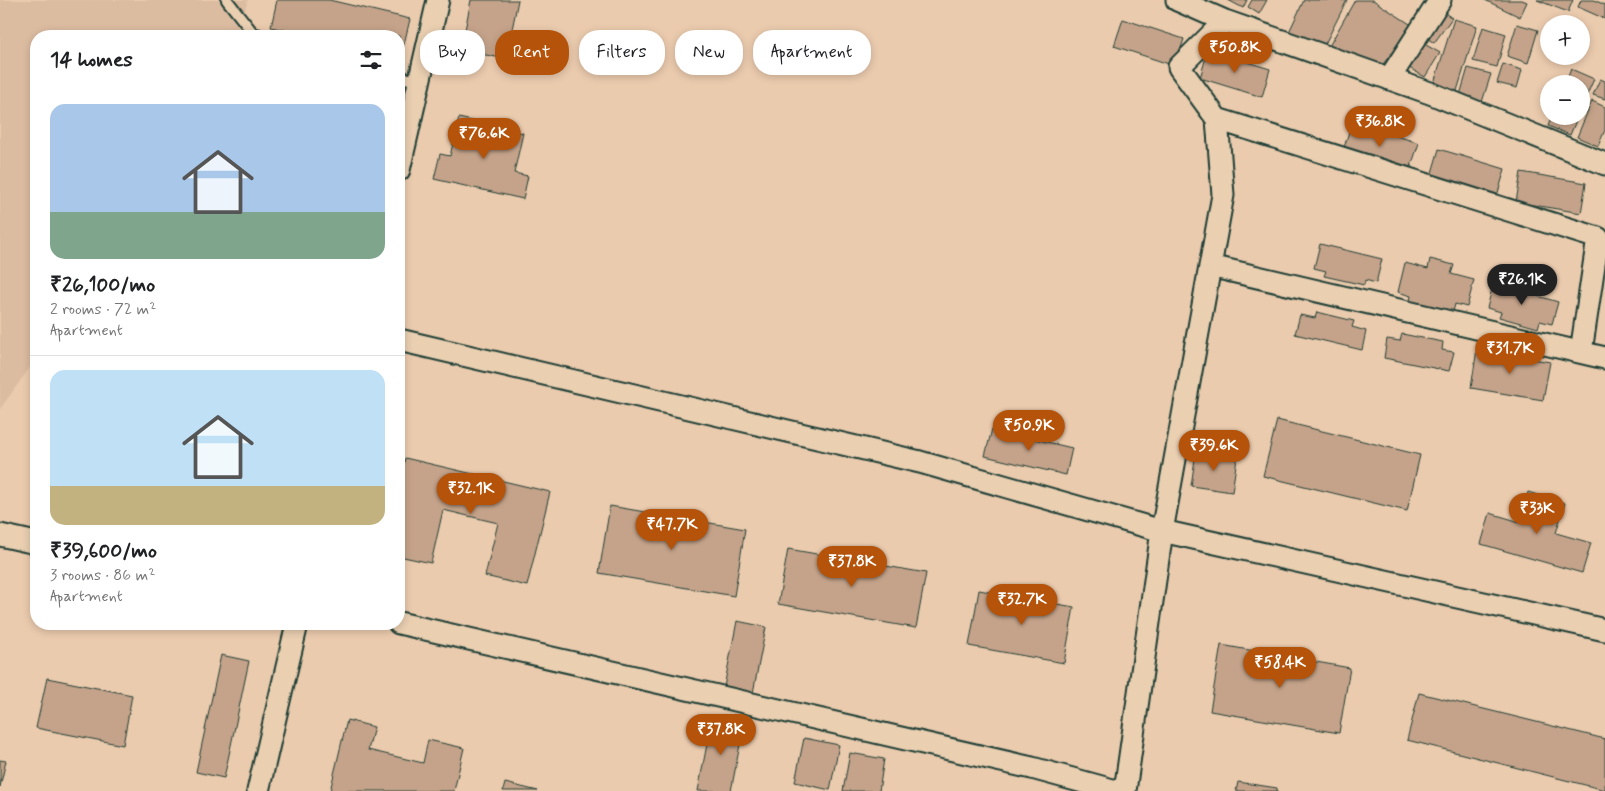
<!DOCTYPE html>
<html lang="en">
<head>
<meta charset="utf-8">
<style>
  :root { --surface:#fff; --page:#f6f6f6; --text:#202124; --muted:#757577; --line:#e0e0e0; --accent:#b45309 }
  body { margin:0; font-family:Mynerve,sans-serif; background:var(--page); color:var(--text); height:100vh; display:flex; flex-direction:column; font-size:19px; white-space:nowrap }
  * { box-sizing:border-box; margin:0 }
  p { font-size:16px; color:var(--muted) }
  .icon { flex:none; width:28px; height:28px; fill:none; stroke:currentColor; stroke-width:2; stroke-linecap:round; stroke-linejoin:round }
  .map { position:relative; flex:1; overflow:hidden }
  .details { position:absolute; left:30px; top:30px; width:375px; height:600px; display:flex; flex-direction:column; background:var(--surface); border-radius:20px; box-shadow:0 2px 8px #0003 }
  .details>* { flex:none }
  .guide { position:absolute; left:420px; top:30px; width:475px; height:45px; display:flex; gap:10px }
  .controls { position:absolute; left:1540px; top:15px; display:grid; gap:10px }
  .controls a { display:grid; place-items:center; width:50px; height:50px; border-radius:50%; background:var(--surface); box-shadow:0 2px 8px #0003; font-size:25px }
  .price { position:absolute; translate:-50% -42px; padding:0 11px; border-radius:18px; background:var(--accent); color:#fff; font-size:16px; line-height:32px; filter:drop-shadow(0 1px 2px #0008) }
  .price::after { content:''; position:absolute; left:50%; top:30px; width:15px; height:11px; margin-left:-8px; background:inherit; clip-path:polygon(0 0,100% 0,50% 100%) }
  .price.active { background:#222; color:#fff }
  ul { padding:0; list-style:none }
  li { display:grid; align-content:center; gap:10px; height:265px; padding:0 20px }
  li+li { border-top:1px solid var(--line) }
  li span { display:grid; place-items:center; height:155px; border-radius:15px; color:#555 }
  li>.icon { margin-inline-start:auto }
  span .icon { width:90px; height:90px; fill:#fffc; stroke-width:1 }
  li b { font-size:21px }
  h2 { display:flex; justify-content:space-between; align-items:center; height:60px; padding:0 20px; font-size:21px }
  .pill { padding:0 18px; border-radius:20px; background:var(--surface); box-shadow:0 2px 8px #0003; font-size:18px; line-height:45px }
  .pill.active { background:var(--accent); color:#fff }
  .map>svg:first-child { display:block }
  .built { fill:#dcbca1 }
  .building { fill:#c5a38a; stroke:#1f3d34 }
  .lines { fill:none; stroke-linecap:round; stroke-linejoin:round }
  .service-casing { stroke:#1f3d34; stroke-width:14 }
  .minor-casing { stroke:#1f3d34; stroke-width:25 }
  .service { stroke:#eacfb1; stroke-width:10 }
  .minor { stroke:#eacfb1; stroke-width:21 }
</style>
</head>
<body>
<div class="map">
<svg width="1605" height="791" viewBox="0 0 1605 791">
  <rect width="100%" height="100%" fill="#ebcbae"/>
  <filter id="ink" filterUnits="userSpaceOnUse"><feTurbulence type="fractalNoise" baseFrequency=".02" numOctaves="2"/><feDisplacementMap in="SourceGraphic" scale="10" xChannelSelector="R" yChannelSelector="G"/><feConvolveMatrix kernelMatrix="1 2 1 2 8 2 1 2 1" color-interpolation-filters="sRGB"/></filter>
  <g filter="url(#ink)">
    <path class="built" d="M0,0H248L237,36H36V359L0,409Z"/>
    <path class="building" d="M277,0H329L410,19L401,57L399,56V36H311L271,27Z
      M471,0H518L506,59L461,50Z
      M1228,0H1247L1243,8Z
      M1252,0H1267L1259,14L1248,7Z
      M1304,0H1347L1323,48L1289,32Z
      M1355,0H1373L1413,26L1380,68L1328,48Z
      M1485,0H1522L1527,2L1520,17Z
      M1537,0H1573L1568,12Z
      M1581,0H1594L1605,5V19L1578,7Z
      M1442,11L1452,18L1434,43L1424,36Z
      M1123,19L1184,39L1175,66L1114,46Z
      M1454,19L1477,26L1456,94L1433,86Z
      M1517,24L1538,30L1528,63L1507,56Z
      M1483,27L1506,34L1497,67L1473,61Z
      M1419,41L1440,53L1425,77L1404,65Z
      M1208,50L1270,69L1262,97L1200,78Z
      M1503,64L1522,70L1517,88L1497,83Z
      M1468,68L1491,74L1482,102L1460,95Z
      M1571,69L1594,79L1581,108V84H1565Z
      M1600,79L1605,81V99L1593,95Z
      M1592,101L1605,107V130L1598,146L1577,137Z
      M1552,116H1578L1570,135L1548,126Z
      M459,118L523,133L514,173L528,176L523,199L434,179L440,154L450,156Z
      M1352,122L1419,143L1408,175L1342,154Z
      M1439,149L1505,169L1495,203L1429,183Z
      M1521,172L1586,183L1581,213L1516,202Z
      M1320,244L1382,259L1376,283L1365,280L1364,285L1324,276L1326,271L1314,268Z
      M1430,259L1454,265L1451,274L1474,280L1467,307L1455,304L1453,312L1410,301L1411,296L1398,292L1405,263L1428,269Z
      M1515,284L1539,291L1538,296L1558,302L1552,324L1540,321L1538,328L1499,317L1501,312L1487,308L1493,285L1514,291Z
      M1317,312L1354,321L1352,327L1366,331L1362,350L1295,334L1300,315L1315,318Z
      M1402,334L1443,342L1442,350L1454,352L1449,371L1384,358L1387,339L1400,341Z
      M1477,349L1550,362L1543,400L1471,388Z
      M1277,420L1420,455L1407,511L1263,476Z
      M992,429L1072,448L1066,475L985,456Z
      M1196,452L1237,458L1232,492L1191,486Z
      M405,458L550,492L527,586L485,576L498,523L443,510L431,563L399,556V485Z
      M1528,492L1565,503L1556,533L1591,543L1582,573L1481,544L1490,513L1520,522Z
      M610,506L745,529L734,596L599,573Z
      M788,549L926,573L916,628L778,604Z
      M979,590L1074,607L1064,663L969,646Z
      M737,621L766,627L753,693L724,687Z
      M1221,645L1350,668L1339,733L1210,711Z
      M221,655L249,661L224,778L196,772Z
      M47,678L132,695L123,745L36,728Z
      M1419,693L1605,739V790L1407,740Z
      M712,718L744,724L731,791H698Z
      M347,720L374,727L368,750L423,763L428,740L464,748L454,791H330Z
      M804,738L839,745L830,790L795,782Z
      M850,753L884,759L879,791H843Z
      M0,760L6,761L0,787Z
      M1238,782L1277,788V791H1236Z
      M505,783L538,791H503Z"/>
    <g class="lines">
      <g class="service-casing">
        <path id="service" d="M227,0L253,33L262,36
          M399,76L419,82"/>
      </g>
      <g class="minor-casing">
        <path id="minor" d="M1177,0L1225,21L1430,93L1605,164
          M1389,79L1440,0
          M1217,119L1598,238L1581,352
          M399,170L438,0
          M1210,266L1605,358
          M399,340L920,462L1162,531L1605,630
          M0,535L36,543
          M399,623L1032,768L1116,791
          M258,791L297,624
          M1125,791L1162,531L1223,195L1217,119L1179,67L1225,21"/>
      </g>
      <use href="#service" class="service"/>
      <use href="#minor" class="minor"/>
    </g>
  </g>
</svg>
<div class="controls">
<a>+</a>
<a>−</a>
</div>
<b class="price" style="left:1235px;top:74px">₹50.8K</b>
<b class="price" style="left:1380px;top:148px">₹36.8K</b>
<b class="price" style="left:484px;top:160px">₹76.6K</b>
<b class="price active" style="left:1522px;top:306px">₹26.1K</b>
<b class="price" style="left:1510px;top:375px">₹31.7K</b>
<b class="price" style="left:1029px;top:452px">₹50.9K</b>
<b class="price" style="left:1214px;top:472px">₹39.6K</b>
<b class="price" style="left:471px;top:515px">₹32.1K</b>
<b class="price" style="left:1537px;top:535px">₹33K</b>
<b class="price" style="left:672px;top:551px">₹47.7K</b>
<b class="price" style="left:852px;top:588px">₹37.8K</b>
<b class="price" style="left:1022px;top:626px">₹32.7K</b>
<b class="price" style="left:1280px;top:689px">₹58.4K</b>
<b class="price" style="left:721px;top:756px">₹37.8K</b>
<div class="guide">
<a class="pill">Buy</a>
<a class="pill active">Rent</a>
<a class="pill">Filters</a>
<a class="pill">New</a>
<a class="pill">Apartment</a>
</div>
<section class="details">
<h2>14 homes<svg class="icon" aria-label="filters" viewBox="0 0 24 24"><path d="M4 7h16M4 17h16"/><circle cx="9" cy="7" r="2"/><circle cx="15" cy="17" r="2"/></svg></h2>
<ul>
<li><span style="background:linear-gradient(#a9c7e8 70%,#7fa58c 0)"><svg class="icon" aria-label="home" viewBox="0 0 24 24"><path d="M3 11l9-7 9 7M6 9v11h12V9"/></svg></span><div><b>₹26,100/mo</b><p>2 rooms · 72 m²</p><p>Apartment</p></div></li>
<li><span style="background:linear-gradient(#bfe0f5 75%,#c2b280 0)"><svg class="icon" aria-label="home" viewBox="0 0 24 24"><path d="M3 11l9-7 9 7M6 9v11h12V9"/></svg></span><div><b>₹39,600/mo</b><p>3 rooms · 86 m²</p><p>Apartment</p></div></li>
</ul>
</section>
</div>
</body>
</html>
